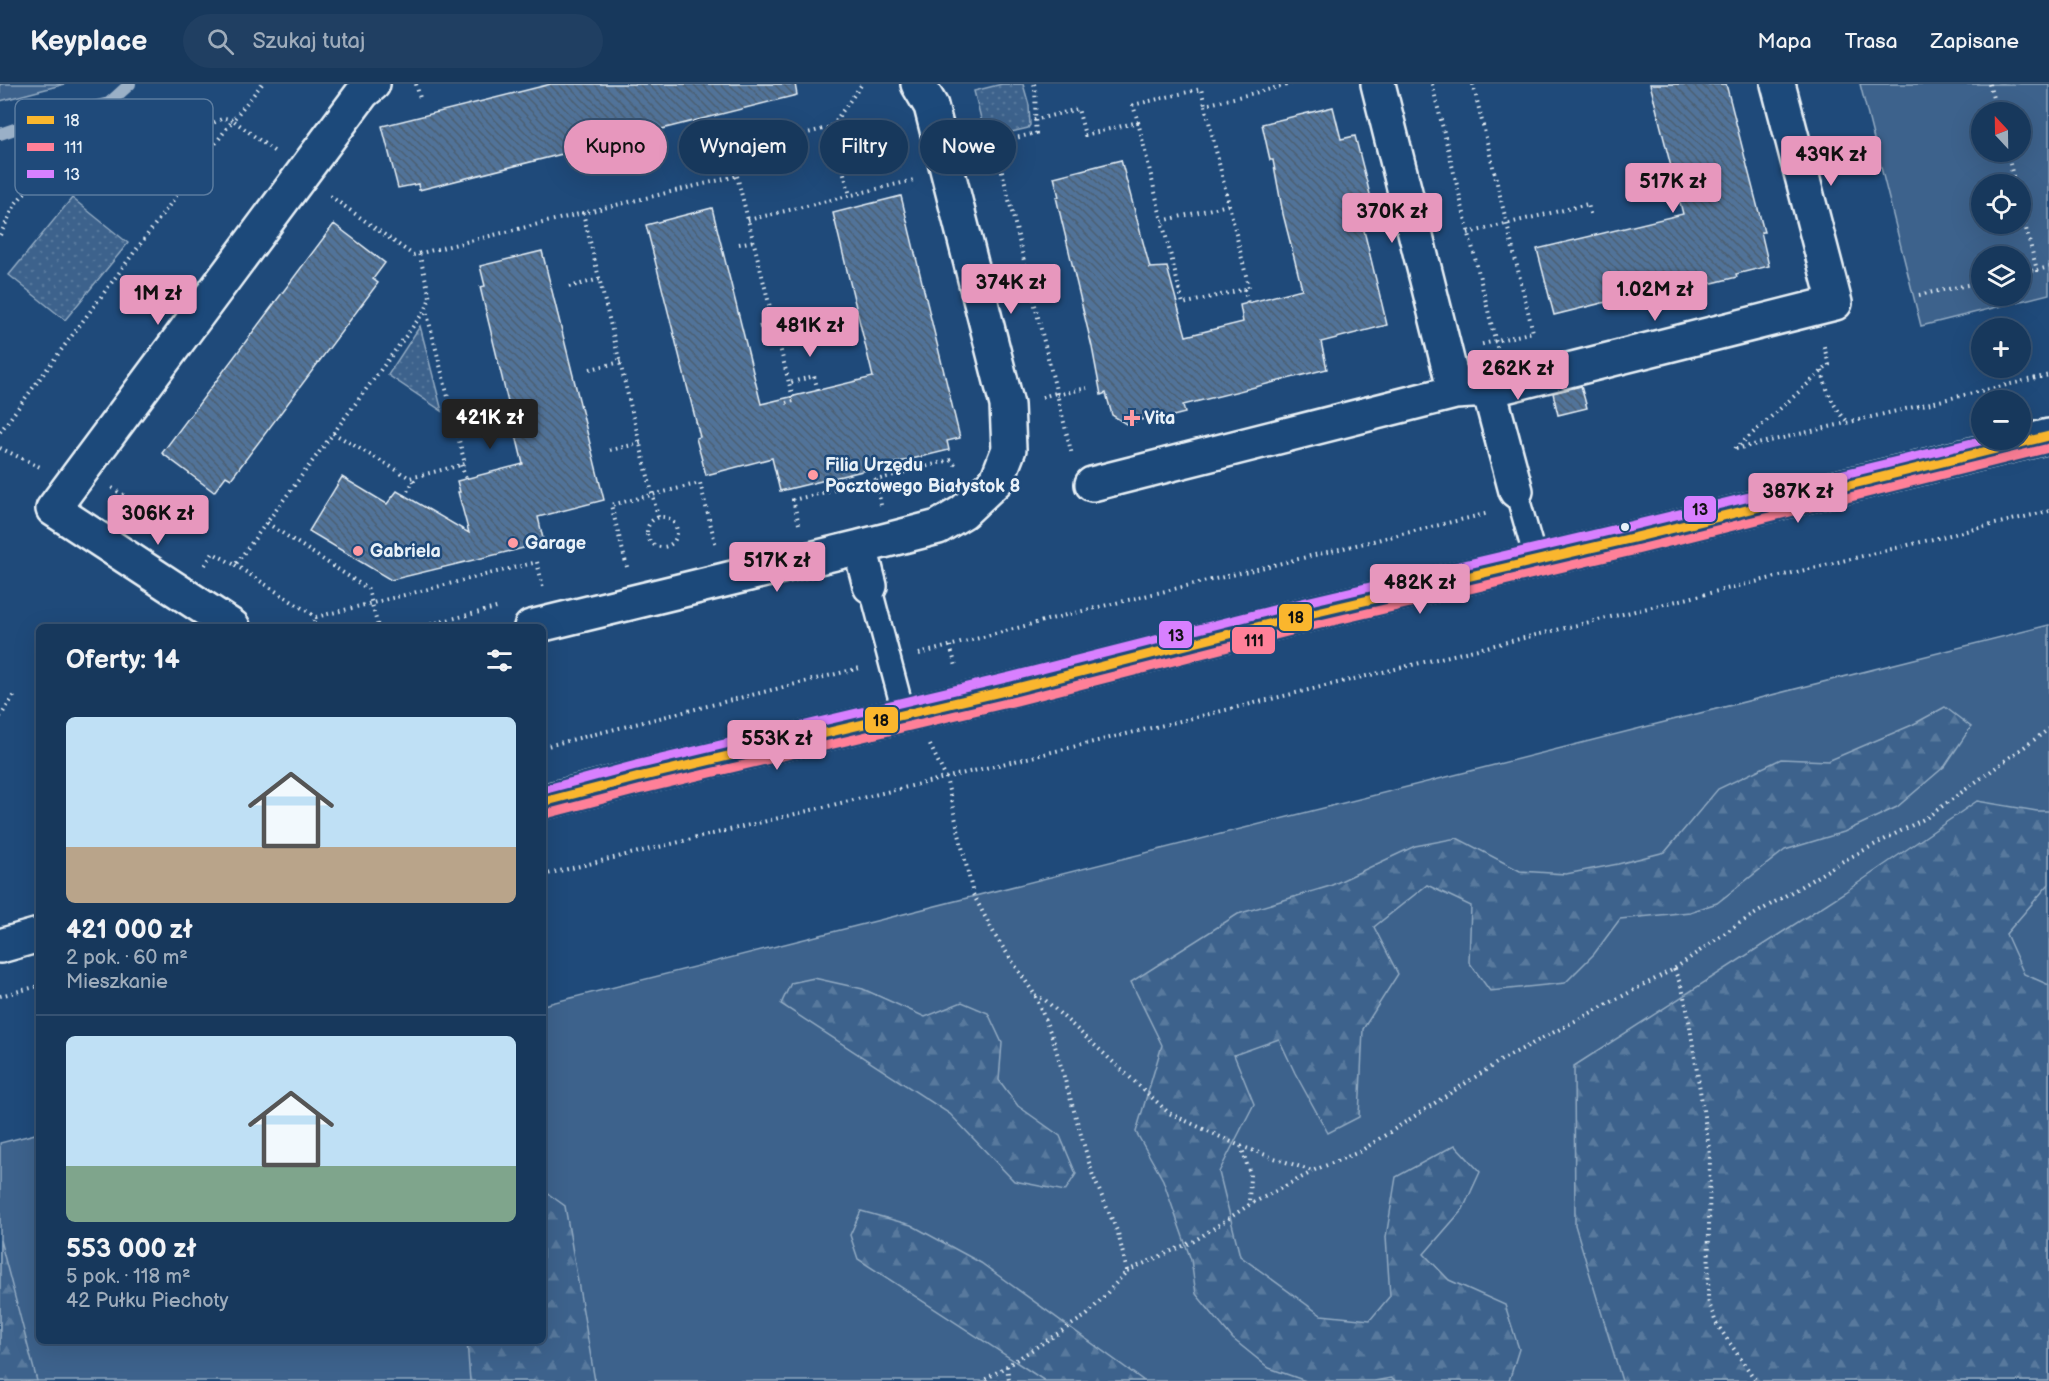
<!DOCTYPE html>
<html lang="pl">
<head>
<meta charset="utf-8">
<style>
  :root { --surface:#17385c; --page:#203f62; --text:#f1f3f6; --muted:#9eacbb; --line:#365272; --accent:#e797bd }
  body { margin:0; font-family:"Balsamiq Sans",sans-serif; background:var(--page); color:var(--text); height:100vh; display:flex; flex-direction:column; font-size:22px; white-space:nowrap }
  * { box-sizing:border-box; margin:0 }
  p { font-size:20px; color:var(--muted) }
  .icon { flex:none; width:33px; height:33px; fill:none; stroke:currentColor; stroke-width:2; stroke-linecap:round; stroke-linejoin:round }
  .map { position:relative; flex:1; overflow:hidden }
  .drawer { position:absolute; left:36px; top:540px; width:510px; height:720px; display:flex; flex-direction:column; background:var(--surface); border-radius:9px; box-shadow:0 6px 24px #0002,0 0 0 2px var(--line) }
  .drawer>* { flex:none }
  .top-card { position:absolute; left:564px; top:36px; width:570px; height:54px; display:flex; gap:12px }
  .needle { width:39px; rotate:338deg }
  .controls { position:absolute; left:1971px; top:18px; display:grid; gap:12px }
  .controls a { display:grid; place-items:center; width:60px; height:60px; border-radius:50%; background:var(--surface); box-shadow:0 6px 24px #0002,0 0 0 2px var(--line); font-size:30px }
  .price { position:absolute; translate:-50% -51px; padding:0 14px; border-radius:6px; background:var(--accent); color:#111; font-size:20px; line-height:39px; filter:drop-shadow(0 2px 3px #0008) }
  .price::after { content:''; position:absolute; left:50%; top:36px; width:18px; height:14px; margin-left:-9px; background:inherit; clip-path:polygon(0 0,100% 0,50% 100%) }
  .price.current { background:#222; color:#fff }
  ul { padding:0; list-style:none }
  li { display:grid; align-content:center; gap:12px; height:318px; padding:0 30px }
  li+li { border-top:2px solid var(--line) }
  li span { display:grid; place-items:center; height:186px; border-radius:9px; color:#555 }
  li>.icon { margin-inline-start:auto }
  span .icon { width:108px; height:108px; fill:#fffc; stroke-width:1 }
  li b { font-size:26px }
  h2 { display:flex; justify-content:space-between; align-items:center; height:72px; padding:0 30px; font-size:26px }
  .pill { padding:0 21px; border-radius:27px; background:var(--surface); box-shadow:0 6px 24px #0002,0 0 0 2px var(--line); font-size:21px; line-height:54px }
  .pill.current { background:var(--accent); color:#111 }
  header { display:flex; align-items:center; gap:36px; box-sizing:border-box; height:84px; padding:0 30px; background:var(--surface); border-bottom:2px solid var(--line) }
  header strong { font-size:28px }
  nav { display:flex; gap:33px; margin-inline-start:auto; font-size:21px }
  .search { width:420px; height:54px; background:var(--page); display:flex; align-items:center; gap:15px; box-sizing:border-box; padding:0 21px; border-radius:33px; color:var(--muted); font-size:22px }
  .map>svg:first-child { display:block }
  .green { fill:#3c628c; stroke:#92aac2; stroke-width:1.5; fill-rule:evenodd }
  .forest { fill:url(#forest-firs); stroke:#92aac2; stroke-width:1.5 }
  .park { fill:url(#park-dots); stroke:#92aac2; stroke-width:1.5 }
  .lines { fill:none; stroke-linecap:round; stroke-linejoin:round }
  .stream { stroke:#9ab0c7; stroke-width:12 }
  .building { fill:url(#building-back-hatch); stroke:#e8f1f8; stroke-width:1.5 }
  .service-casing { stroke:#e8f1f8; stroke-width:26 }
  .minor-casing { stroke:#e8f1f8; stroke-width:38 }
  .tertiary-casing { stroke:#e8f1f8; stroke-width:38 }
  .path { stroke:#e8f1f8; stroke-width:4; stroke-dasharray:1.5 4.5; stroke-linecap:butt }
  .service { stroke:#1f4a7a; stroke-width:21 }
  .minor { stroke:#1f4a7a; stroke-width:33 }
  .tertiary { stroke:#1f4a7a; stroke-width:33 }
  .bus-1-casing { stroke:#1f4a7a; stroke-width:14 }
  .bus-2-casing { stroke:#1f4a7a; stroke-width:14 }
  .bus-3-casing { stroke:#1f4a7a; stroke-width:14 }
  .bus-1 { stroke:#fab62d; stroke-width:9 }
  .bus-2 { stroke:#ff8098; stroke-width:9 }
  .bus-3 { stroke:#d880ff; stroke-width:9 }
  .poi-dot { fill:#ff9aa2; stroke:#1f4a7a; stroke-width:2 }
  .bus-dot { fill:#e8f1f8; stroke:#1f4a7a; stroke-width:2 }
  .labels { text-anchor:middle; stroke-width:5; stroke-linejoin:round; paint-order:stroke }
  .poi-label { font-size:18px; font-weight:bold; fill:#e8f1f8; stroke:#1f4a7a; text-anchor:start }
  .key { fill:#1f4a7a; stroke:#5b7ca0; stroke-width:1.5 }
  .key-label { font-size:16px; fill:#e8f1f8 }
  .line-badge { stroke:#1f4a7a; stroke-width:2 }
  .pale-badge-label { font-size:16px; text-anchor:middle; font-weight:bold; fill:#111 }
</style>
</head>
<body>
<header>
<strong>Keyplace</strong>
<div class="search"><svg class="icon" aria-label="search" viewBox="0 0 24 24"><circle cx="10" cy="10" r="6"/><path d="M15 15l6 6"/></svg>Szukaj tutaj</div>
<nav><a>Mapa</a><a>Trasa</a><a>Zapisane</a></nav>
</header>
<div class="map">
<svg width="2049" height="1297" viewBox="0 0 2049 1297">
  <defs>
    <pattern id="forest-firs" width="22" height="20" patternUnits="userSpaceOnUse" patternTransform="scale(1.5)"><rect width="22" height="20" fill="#3c628c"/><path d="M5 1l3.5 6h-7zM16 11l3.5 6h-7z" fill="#58799d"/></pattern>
    <pattern id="park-dots" width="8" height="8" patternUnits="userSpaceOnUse" patternTransform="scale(1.5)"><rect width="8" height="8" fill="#3c628c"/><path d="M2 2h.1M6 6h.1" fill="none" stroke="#58799d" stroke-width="1.8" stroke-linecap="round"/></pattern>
    <pattern id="building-back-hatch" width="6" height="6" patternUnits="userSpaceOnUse" patternTransform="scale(1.5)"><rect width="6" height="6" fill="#517399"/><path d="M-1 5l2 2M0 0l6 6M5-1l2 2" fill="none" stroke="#4c5e72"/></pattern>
  </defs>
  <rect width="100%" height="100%" fill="#1f4a7a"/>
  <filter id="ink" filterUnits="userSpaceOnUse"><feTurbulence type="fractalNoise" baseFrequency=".0167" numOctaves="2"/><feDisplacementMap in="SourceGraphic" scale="12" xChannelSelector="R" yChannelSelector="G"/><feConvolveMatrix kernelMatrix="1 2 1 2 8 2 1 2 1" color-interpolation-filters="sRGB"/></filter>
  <g filter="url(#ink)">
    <path class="green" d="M0,0H65L0,17Z
      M1860,0H2049V210L1921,242ZM1982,28H2020V68H1982ZM1982,100H2020V140H1982ZM1982,172H2020V212H1982Z
      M2049,541V1297H0V1059L39,1049V1257H543V921Z"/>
    <path class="forest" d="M1945,623L1971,643L1945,682L1897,723L1844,748L1785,766L1717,819L1690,828L1620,835L1594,870L1565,899L1490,907L1469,878L1471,822L1427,801L1374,843L1398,890L1363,945L1359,1033L1328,1049L1295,989L1279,955L1234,971L1254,1020L1219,1088L1240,1172L1321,1231L1370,1236L1390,1212L1386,1153L1396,1093L1455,1061L1480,1088L1463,1125L1424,1170L1449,1196L1505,1221L1519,1265L1509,1297H1395L1391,1294L1374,1297H1306L1269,1284L1233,1255L1196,1210L1191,1176L1163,1096L1136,1048L1162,961L1131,898L1238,830L1330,802L1415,762L1457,754L1520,787L1566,790L1618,780L1665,768L1718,705L1781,675L1828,677L1912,641Z
      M1977,717L2037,727H2049V800L2006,850L2024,890L2049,901V1297H1622L1575,1141L1574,982L1845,808Z
      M814,894L863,905L925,933L962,918L988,929L1002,959L999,996L1018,1022L1060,1052L1076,1090L1065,1107L1014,1097L950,1030L781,920L791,899Z
      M543,1106L565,1122L595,1297H470L467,1257H543Z
      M861,1127L911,1141L981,1179L1144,1297H1045L858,1175L850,1151Z
      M0,1156L37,1297H0Z"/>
    <path class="park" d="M1002,0H1023L1029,21L1030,41L1028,44L986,54L974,7Z
      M72,114L128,159L65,236L9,191Z
      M420,242L442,327L388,291Z"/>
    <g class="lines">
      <path class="stream" d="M0,50L50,33L109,19L130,0"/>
    </g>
    <path class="building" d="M551,0H795L797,11L419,106L418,100L398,104L382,42Z
      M1650,0H1726L1764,148H1761L1769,182L1736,190L1737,193L1700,202L1698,195L1554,231L1537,165L1683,130Z
      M1333,23L1341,55L1355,52L1373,122L1359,126L1387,241L1321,258L1327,285L1183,321L1185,329L1149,338L1148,334L1126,340L1112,331L1106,309L1101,311L1092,263L1056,113H1059L1054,93L1121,76L1150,184L1167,183L1186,252L1243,238L1240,221L1302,205L1283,130L1273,76H1270L1262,40Z
      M901,112L960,354L947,357L949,366L780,407L772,374L706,391L696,354L700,353L646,141L712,124L761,320L873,293L833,129Z
      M334,140L385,179L373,195L378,199L231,395L226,392L214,408L162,369Z
      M542,167L604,416L538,433L544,459L391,496L309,447L342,393L387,420L397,407L469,449L458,408H460L457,397L523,380L480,203L485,202L480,182Z
      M1581,302L1587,324L1558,331L1553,309Z"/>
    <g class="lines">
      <g class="service-casing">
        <path id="service" d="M1516,407L1536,477
          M870,502L904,631"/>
      </g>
      <g class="minor-casing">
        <path id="minor" d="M1378,0L1455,308
          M1489,306L1835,219L1778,0
          M1092,400L1455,308L1489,306L1516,407
          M870,502L860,463L938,443L963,428L997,396L1009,365L1007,321L931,22L918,0
          M233,543L53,425L363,8L373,0
          M531,543L860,463"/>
      </g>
      <g class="tertiary-casing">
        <path id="tertiary" d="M543,718L639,693L1013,605L1292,534L1633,454L2049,352
          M0,862L39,851"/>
      </g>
      <path class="path" d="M262,0L233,36L275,68
        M416,0L420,14
        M1034,0C1037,9 1034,35 1036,49L995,59L1072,371
        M1432,0L1498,267
        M1473,0L1533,248L1479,261
        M1989,0L1997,28
        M1034,36L1078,25L1085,51L1138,38L1133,21L1201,5L1205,21
        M1138,38L1162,137
        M831,43L850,111
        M977,64L995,59
        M2007,68L2015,100
        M737,92L789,299L814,292L818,307
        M330,112L413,171L583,129
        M1228,121L1162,137L1183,220L1249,204L1205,21L1291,0
        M2020,122L2037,186L2049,183
        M748,136L914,96
        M1468,149L1588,120L1591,134
        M0,151L16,119L27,106L48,97L169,59L224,34L233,36L0,348
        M739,160L754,157
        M2020,189L2037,186
        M569,203L600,195
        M1244,205L1248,219
        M1919,211L1982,198
        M759,243L774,239
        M590,285L621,278
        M1822,287C1827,308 1833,323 1848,338
        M1057,311L1087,304
        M1042,313L1056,309
        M786,319L794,317L789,299
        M333,349L410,394L465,380L426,226
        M0,364L40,383
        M1735,365L1829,281L1823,259
        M1736,365L2049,291
        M610,366L641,359
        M461,381L466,395
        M112,404L151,428L142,441
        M404,412L414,397L410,394
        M881,421L876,396L950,376L958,383
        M647 448a15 15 0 1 1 30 0a15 15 0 1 1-30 0Z
        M658,433L583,129L737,92L731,69L831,43L862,0
        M267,439L368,505L378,543
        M799,440L793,416L876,396
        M205,481L213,469L235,481L426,225L430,213L419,169
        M235,481L316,533L537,478L543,503
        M627,483L611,421L700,399L716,462
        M311,543L316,533
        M419,543L500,523
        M950,562L956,582
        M919,570L1066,531L1489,429
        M0,633L16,609
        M930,661L946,694L973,810L996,853L1035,911L1053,955L1093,1092L1118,1149L1127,1187L1087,1231L983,1297
        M543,663L860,584
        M543,791L2049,427
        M1674,885L1682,904L1688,930L1710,1070L1708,1216L1716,1239L1756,1297
        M1035,911L1045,916L1169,1029L1240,1062L1312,1087L1359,1068L1503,975L1674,885L1735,842L1843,777L1926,734L2049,645
        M0,912L39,902
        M1241,1062L1250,1090L1249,1121
        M1127,1187L1194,1157L1249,1121L1312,1088
        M1007,1282L1009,1297"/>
      <use href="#service" class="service"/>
      <use href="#minor" class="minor"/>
      <use href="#tertiary" class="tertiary"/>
      <g class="bus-1-casing">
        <path id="bus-1" d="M543,718L639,693L1013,605L1292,534L1633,454L2049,352"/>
      </g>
      <g class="bus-2-casing">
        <path id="bus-2" d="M546,730L642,705L1016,617L1295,546L1636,466L2049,364"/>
      </g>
      <g class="bus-3-casing">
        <path id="bus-3" d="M543,706L636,681L1010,593L1289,522L1630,442L1984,356"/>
      </g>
      <use href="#bus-1" class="bus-1"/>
      <use href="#bus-2" class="bus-2"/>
      <use href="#bus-3" class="bus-3"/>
    </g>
  </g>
  <g class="poi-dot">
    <path d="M1129 325h6v6h6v6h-6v6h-6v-6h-6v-6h6z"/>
    <circle cx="813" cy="391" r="6"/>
    <circle cx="513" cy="459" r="6"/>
    <circle cx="358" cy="467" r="6"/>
  </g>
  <circle class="bus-dot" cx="1625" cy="443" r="5"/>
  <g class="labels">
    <g class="poi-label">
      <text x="1144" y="340">Vita</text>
      <text x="825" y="387">Filia Urzędu<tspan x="825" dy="21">Pocztowego Białystok 8</tspan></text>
      <text x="525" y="465">Garage</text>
      <text x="370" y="473">Gabriela</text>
    </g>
  </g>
  <rect x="15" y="15" width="198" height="96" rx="9" class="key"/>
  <rect x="27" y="32" width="27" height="8" fill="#fab62d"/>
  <rect x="27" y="59" width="27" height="8" fill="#ff8098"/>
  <rect x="27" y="86" width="27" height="8" fill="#d880ff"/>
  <g class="key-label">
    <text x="64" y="42">18</text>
    <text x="64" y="69">111</text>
    <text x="64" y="96">13</text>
  </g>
  <g class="line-badge">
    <rect x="1683" y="411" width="34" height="28" rx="6" fill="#d880ff"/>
    <rect x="1278" y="519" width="35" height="29" rx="6" fill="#fab62d"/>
    <rect x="1158" y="536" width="35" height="29" rx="6" fill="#d880ff"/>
    <rect x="1231" y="542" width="45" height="29" rx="6" fill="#ff8098"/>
    <rect x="864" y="622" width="35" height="28" rx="6" fill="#fab62d"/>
  </g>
  <g class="pale-badge-label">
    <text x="1700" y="431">13</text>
    <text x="1296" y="539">18</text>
    <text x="1176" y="557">13</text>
    <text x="1254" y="562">111</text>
    <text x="881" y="642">18</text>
  </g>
</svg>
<div class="controls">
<a><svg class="needle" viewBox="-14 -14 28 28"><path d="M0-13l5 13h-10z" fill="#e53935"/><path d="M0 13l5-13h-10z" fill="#9eacbb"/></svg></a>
<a><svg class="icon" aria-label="locate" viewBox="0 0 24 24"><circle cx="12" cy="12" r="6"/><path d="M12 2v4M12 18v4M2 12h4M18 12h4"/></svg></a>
<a><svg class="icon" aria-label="layers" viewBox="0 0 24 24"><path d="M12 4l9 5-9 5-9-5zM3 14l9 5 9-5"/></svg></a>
<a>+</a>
<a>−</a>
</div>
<b class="price" style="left:1831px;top:103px">439K zł</b>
<b class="price" style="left:1673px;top:130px">517K zł</b>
<b class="price" style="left:1392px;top:160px">370K zł</b>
<b class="price" style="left:1011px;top:231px">374K zł</b>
<b class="price" style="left:1655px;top:238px">1.02M zł</b>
<b class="price" style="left:158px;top:242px">1M zł</b>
<b class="price" style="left:810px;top:274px">481K zł</b>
<b class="price" style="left:1518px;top:317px">262K zł</b>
<b class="price current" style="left:490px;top:366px">421K zł</b>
<b class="price" style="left:1798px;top:440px">387K zł</b>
<b class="price" style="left:158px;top:462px">306K zł</b>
<b class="price" style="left:777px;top:509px">517K zł</b>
<b class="price" style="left:1420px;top:531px">482K zł</b>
<b class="price" style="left:777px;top:687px">553K zł</b>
<div class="top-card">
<a class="pill current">Kupno</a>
<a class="pill">Wynajem</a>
<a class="pill">Filtry</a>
<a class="pill">Nowe</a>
</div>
<section class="drawer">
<h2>Oferty: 14<svg class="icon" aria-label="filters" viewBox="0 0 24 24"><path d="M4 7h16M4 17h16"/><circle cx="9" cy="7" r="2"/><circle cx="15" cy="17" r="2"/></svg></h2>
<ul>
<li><span style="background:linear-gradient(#bfe0f5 70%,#b9a48a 0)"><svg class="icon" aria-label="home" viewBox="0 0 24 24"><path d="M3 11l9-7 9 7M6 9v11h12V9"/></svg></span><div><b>421 000 zł</b><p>2 pok. · 60 m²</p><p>Mieszkanie</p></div></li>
<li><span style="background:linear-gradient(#bfe0f5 70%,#7fa58c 0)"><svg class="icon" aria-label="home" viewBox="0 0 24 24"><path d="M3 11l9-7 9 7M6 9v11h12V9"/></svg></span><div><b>553 000 zł</b><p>5 pok. · 118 m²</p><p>42 Pułku Piechoty</p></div></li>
</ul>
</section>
</div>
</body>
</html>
